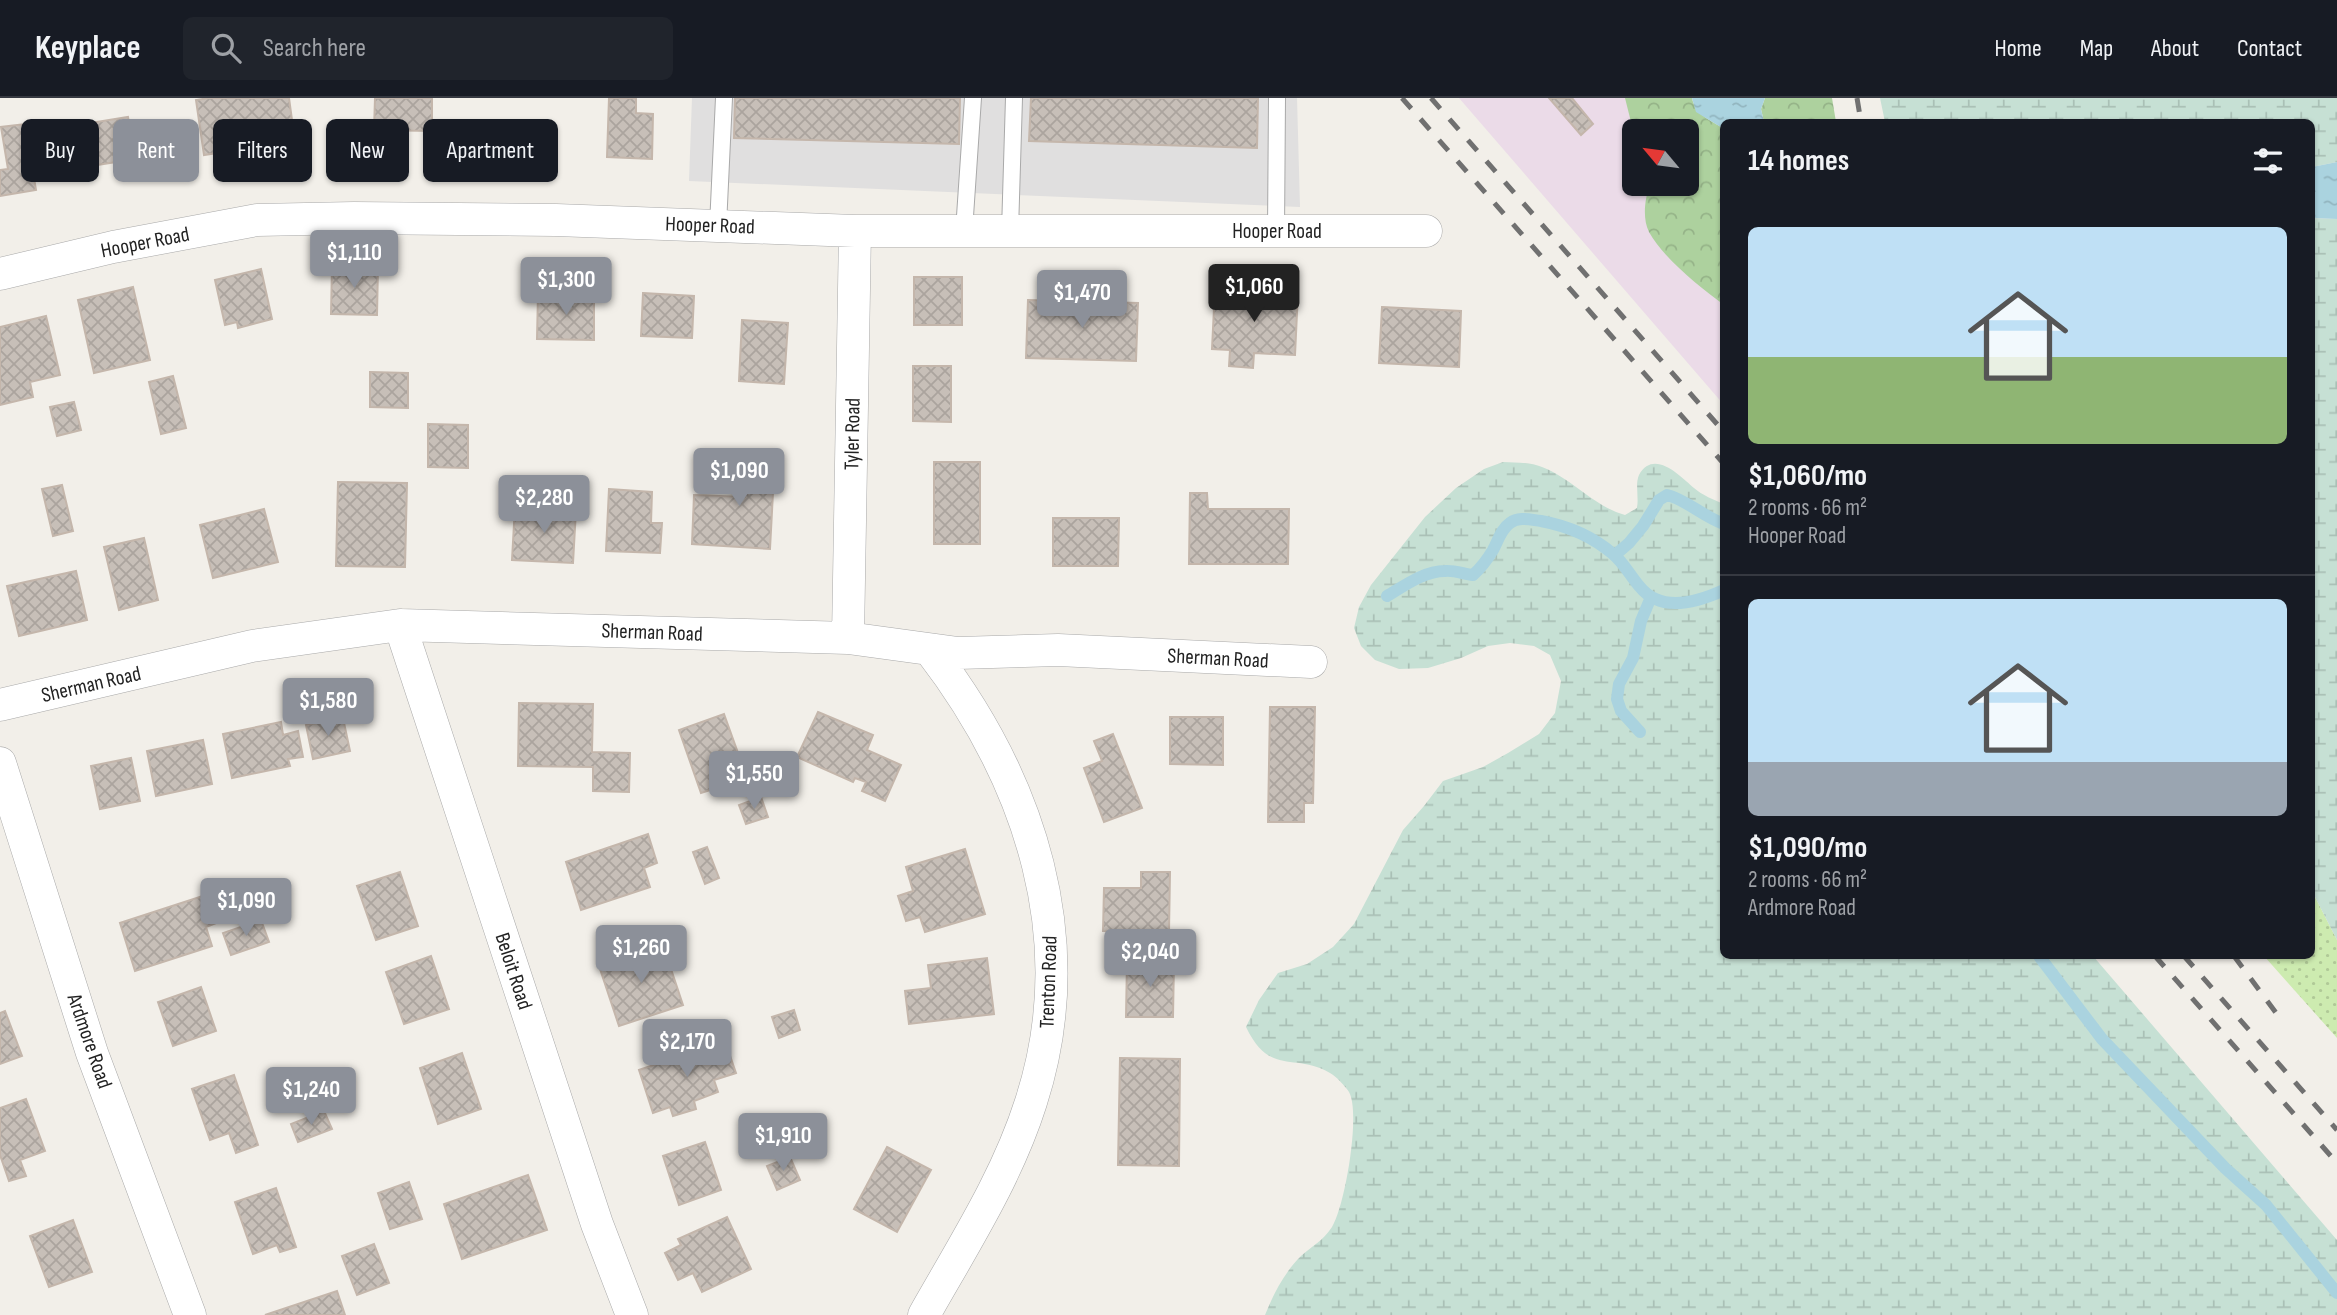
<!DOCTYPE html>
<html lang="en">
<head>
<meta charset="utf-8">
<style>
  :root { --surface:#171b24; --page:#20242c; --text:#f1f3f6; --muted:#9ea1a6; --line:#363941; --accent:#8c9099 }
  body { margin:0; font-family:"Sofia Sans Condensed",sans-serif; background:var(--page); color:var(--text); height:100vh; display:flex; flex-direction:column; font-size:26px; white-space:nowrap }
  * { box-sizing:border-box; margin:0 }
  p { font-size:23px; color:var(--muted) }
  .icon { flex:none; width:38px; height:38px; fill:none; stroke:currentColor; stroke-width:2; stroke-linecap:round; stroke-linejoin:round }
  .map { position:relative; flex:1; overflow:hidden }
  .panel { position:absolute; left:1720px; top:21px; width:595px; height:840px; display:flex; flex-direction:column; background:var(--surface); border-radius:10px; box-shadow:0 2px 5px #0004 }
  .panel>* { flex:none }
  .hud { position:absolute; left:21px; top:21px; width:665px; height:63px; display:flex; gap:14px }
  .needle { width:46px; rotate:299deg }
  .controls { position:absolute; left:1622px; top:21px; display:grid; gap:14px }
  .controls a { display:grid; place-items:center; width:77px; height:77px; border-radius:10px; background:var(--surface); box-shadow:0 2px 5px #0004; font-size:35px }
  .price { position:absolute; translate:-50% -60px; padding:0 16px; border-radius:7px; background:var(--accent); color:#fff; font-size:23px; line-height:46px; filter:drop-shadow(0 2px 4px #0008) }
  .price::after { content:''; position:absolute; left:50%; top:42px; width:21px; height:16px; margin-left:-10px; background:inherit; clip-path:polygon(0 0,100% 0,50% 100%) }
  .price.selected { background:#222; color:#fff }
  ul { padding:0; list-style:none }
  li { display:grid; align-content:center; gap:14px; height:371px; padding:0 28px }
  li+li { border-top:2px solid var(--line) }
  li span { display:grid; place-items:center; height:217px; border-radius:10px; color:#555 }
  li>.icon { margin-inline-start:auto }
  span .icon { width:126px; height:126px; fill:#fffc; stroke-width:1 }
  li b { font-size:30px }
  h2 { display:flex; justify-content:space-between; align-items:center; height:84px; padding:0 28px; font-size:30px }
  .chip { padding:0 24px; border-radius:10px; background:var(--surface); box-shadow:0 2px 5px #0004; font-size:24px; line-height:63px }
  .chip.selected { background:var(--accent); color:#fff }
  header { display:flex; align-items:center; gap:42px; box-sizing:border-box; height:98px; padding:0 35px; background:var(--surface); border-bottom:2px solid var(--line) }
  header strong { font-size:33px }
  nav { display:flex; gap:38px; margin-inline-start:auto; font-size:24px }
  .search { width:490px; height:63px; background:var(--page); display:flex; align-items:center; gap:18px; box-sizing:border-box; padding:0 24px; border-radius:10px; color:var(--muted); font-size:26px }
  .map>svg:first-child { display:block }
  .residential { fill:#e0dfdf }
  .railway { fill:#ebdbe8 }
  .grass { fill:url(#grass-dots) }
  .forest { fill:url(#forest-crowns) }
  .wetland { fill:url(#wetland-marsh) }
  .water { fill:url(#water-ripples) }
  .lines { fill:none; stroke-linecap:round; stroke-linejoin:round }
  .stream { stroke:#aad3df; stroke-width:12 }
  .building { fill:url(#building-cross-hatch); stroke:#c4b6ab; stroke-width:2 }
  .service-casing { stroke:#a9a9a9; stroke-width:18 }
  .minor-casing { stroke:#a9a9a9; stroke-width:33 }
  .service { stroke:#fff; stroke-width:16 }
  .minor { stroke:#fff; stroke-width:32 }
  .rail { stroke:#707070; stroke-width:5; stroke-dasharray:14 14; stroke-linecap:butt }
  .labels { text-anchor:middle; stroke-width:7; stroke-linejoin:round; paint-order:stroke }
  .street-label { font-size:21px; fill:#222; stroke:#fff }
</style>
</head>
<body>
<header>
<strong>Keyplace</strong>
<div class="search"><svg class="icon" aria-label="search" viewBox="0 0 24 24"><circle cx="10" cy="10" r="6"/><path d="M15 15l6 6"/></svg>Search here</div>
<nav><a>Home</a><a>Map</a><a>About</a><a>Contact</a></nav>
</header>
<div class="map">
<svg width="2337" height="1217" viewBox="0 0 2337 1217">
  <defs>
    <pattern id="grass-dots" width="8" height="8" patternUnits="userSpaceOnUse" patternTransform="scale(1.75)"><rect width="8" height="8" fill="#cdebb0"/><path d="M2 2h.1M6 6h.1" fill="none" stroke="#b0c997" stroke-width="1.8" stroke-linecap="round"/></pattern>
    <pattern id="forest-crowns" width="20" height="18" patternUnits="userSpaceOnUse" patternTransform="scale(1.75)"><rect width="20" height="18" fill="#add19e"/><path d="M2 6a3 3 0 1 1 6 0M12 15a3 3 0 1 1 6 0" fill="none" stroke="#95b388"/></pattern>
    <pattern id="wetland-marsh" width="20" height="14" patternUnits="userSpaceOnUse" patternTransform="scale(1.75)"><rect width="20" height="14" fill="#c6e0d4"/><path d="M1 5h8M5 5V1M11 12h8M15 12V8" fill="none" stroke="#aac0b6"/></pattern>
    <pattern id="water-ripples" width="26" height="14" patternUnits="userSpaceOnUse" patternTransform="scale(1.75)"><rect width="26" height="14" fill="#aad3df"/><path d="M2 4q2-2 4 0t4 0M15 11q2-2 4 0t4 0" fill="none" stroke="#92b5bf"/></pattern>
    <pattern id="building-cross-hatch" width="8" height="8" patternUnits="userSpaceOnUse" patternTransform="scale(1.75)"><rect width="8" height="8" fill="#c7bfb8"/><path d="M0 0l8 8M0 8l8-8" fill="none" stroke="#aba49e"/></pattern>
  </defs>
  <rect width="100%" height="100%" fill="#f2efe9"/>
  <path class="residential" d="M692,0H1297L1300,109L689,83Z"/>
  <path class="railway" d="M1459,0H1633L1658,33H1634V86H1687L1724,122V307Z"/>
  <path class="grass" d="M2312,793L2337,842V940L2264,858H2312Z"/>
  <path class="forest" d="M1625,0H1692C1695,17 1711,22 1724,31C1724,41 1725,51 1724,61C1722,73 1716,83 1724,95V207C1700,189 1664,161 1649,134C1642,120 1645,100 1650,86H1687V33H1636L1632,28Z
    M1765,0H1832L1836,24H1764L1761,11Z"/>
  <path class="wetland" d="M1880,0H2337V64L2312,69V24H1885Z
    M2312,120L2337,121V842L2312,793Z
    M1503,364C1516,365 1530,364 1542,369C1573,381 1593,408 1625,417L1637,410C1639,400 1635,386 1639,377C1654,350 1681,379 1694,390C1702,397 1714,402 1724,406V858H2093L2337,1142V1217H1265C1274,1195 1284,1175 1301,1158C1312,1148 1323,1143 1332,1129C1345,1108 1361,1015 1349,994C1345,988 1336,978 1330,975C1294,954 1270,979 1246,929L1259,902L1278,875L1307,866L1333,849L1354,826L1403,732L1424,708L1443,683L1483,669L1508,655L1539,636L1555,615L1561,583L1550,557L1534,548L1510,545L1488,548L1461,560L1428,570L1399,571L1375,562L1361,548L1354,530L1359,509L1371,487L1425,419L1456,390L1484,371Z"/>
  <path class="water" d="M1692,0H1765L1761,11L1764,24H1724V31L1696,14Z
    M2337,64V121L2312,120V69Z"/>
  <g class="lines">
    <path class="stream" d="M1615,457L1629,445L1643,428L1659,402L1667,397C1685,401 1704,419 1724,426
      M1387,498C1404,488 1424,473 1445,473C1454,472 1464,476 1473,477C1482,469 1487,462 1493,452C1498,443 1501,431 1510,425C1519,418 1531,422 1541,423C1568,428 1592,438 1613,456C1624,465 1631,479 1640,489C1661,515 1698,504 1724,492
      M1640,634L1621,613L1617,601L1619,586L1633,560L1641,523L1651,499
      M2039,858L2102,941L2225,1070L2266,1107L2337,1195"/>
  </g>
  <path class="building" d="M209,0H289L295,44L274,47L276,60L238,66L236,52L204,57L196,2Z
    M375,0H432V33L374,32Z
    M609,0H636V15L653,16L652,61L607,59Z
    M735,0H960L959,46L734,40Z
    M1031,0H1258L1257,50L1029,43Z
    M1549,0H1572L1593,26L1581,37Z
    M128,19L135,61L97,67L90,25Z
    M25,26L36,92L0,98V72L8,71L1,29Z
    M332,168L378,169L377,217L331,216Z
    M261,171L272,221L238,230L237,224L225,227L215,182Z
    M914,179H962V227H914Z
    M133,189L150,262L94,275L78,202Z
    M1215,190L1298,194L1295,257L1254,255L1253,270L1229,268L1230,252L1212,251Z
    M538,195L594,196V242L537,241Z
    M643,195L694,198L692,240L641,238Z
    M1028,202L1138,205L1136,263L1026,260Z
    M1382,209L1461,213L1459,269L1379,265Z
    M46,218L60,277L30,284L33,299L0,307V229Z
    M742,222L788,225L784,286L739,283Z
    M913,268H951V324L913,323Z
    M370,274L408,275V310L370,309Z
    M173,278L186,330L161,336L149,284Z
    M74,304L81,332L57,338L50,309Z
    M428,326L468,327V370L428,369Z
    M734,355L775,357L770,451L692,446L694,397L745,399L746,381L733,380Z
    M934,364H980V446H934Z
    M338,384L407,385L405,469L336,468Z
    M62,387L73,433L53,438L42,391Z
    M609,391L652,394L651,425H662L660,455L606,453Z
    M1190,395H1207L1208,411H1289L1288,466H1189Z
    M515,408L576,412L573,465L512,462Z
    M264,411L278,464L213,480L200,427Z
    M1053,420H1119L1118,468H1053Z
    M144,440L158,502L119,512L104,449Z
    M76,473L87,522L19,538L7,488Z
    M519,605L593,606L592,654L630,655L629,694L593,693V669L518,668Z
    M1270,609H1315L1313,705H1304V724H1268Z
    M818,614L873,637L867,652L901,667L885,703L862,693L866,684L855,680L853,684L797,659Z
    M724,616L747,680L701,695L679,632Z
    M1170,619H1223V667L1170,666Z
    M343,620L350,653L313,661L306,627Z
    M281,624L283,637L298,633L303,659L288,661L290,668L232,680L223,636Z
    M1113,636L1142,710L1104,724L1084,670L1102,663L1094,643Z
    M203,642L212,686L156,698L147,653Z
    M131,660L140,703L100,711L91,668Z
    M761,699L768,719L746,726L739,707Z
    M648,736L657,765L644,770L650,789L581,812L566,764Z
    M707,749L719,780L705,786L693,754Z
    M965,751L985,816L925,834L920,819L906,823L898,798L913,793L906,769Z
    M400,774L418,828L376,842L357,788Z
    M1141,774H1170L1169,834L1103,833L1104,790H1141Z
    M215,794L224,822L206,829L212,848L135,873L120,825Z
    M261,822L269,844L231,857L223,835Z
    M663,847L683,907L619,928L599,868Z
    M431,858L449,911L404,926L386,874Z
    M987,860L994,916L909,926L905,893L931,890L928,867Z
    M1127,863L1174,864L1173,919H1126Z
    M201,889L216,933L173,948L158,904Z
    M794,912L800,932L779,940L772,919Z
    M5,913L22,958L0,966V915Z
    M725,943L736,975L714,982L718,994L694,1003L696,1011L673,1018L670,1009L653,1015L639,972Z
    M462,955L481,1011L438,1026L420,970Z
    M1120,960L1180,961L1179,1068L1118,1067Z
    M234,977L258,1047L236,1055L229,1035L210,1042L192,991Z
    M26,1001L45,1053L20,1062L26,1078L9,1083L0,1057V1010Z
    M324,1013L332,1031L298,1044L291,1026Z
    M705,1044L721,1092L679,1107L663,1058Z
    M887,1049L931,1072L897,1134L854,1111Z
    M790,1059L800,1082L777,1092L767,1068Z
    M528,1077L547,1132L462,1161L444,1106Z
    M409,1084L422,1121L390,1131L378,1095Z
    M276,1090L296,1149L280,1154L277,1147L253,1156L235,1104Z
    M727,1119L751,1171L702,1194L693,1175L678,1182L665,1155L681,1147L678,1141Z
    M73,1122L92,1174L49,1189L30,1138Z
    M374,1146L389,1185L357,1197L342,1158Z
    M337,1193L345,1217H265Z"/>
  <g class="lines">
    <g class="service-casing">
      <path id="service" d="M718,128L724,0
        M964,133L973,0
        M1010,133L1014,0
        M1276,133L1277,0"/>
    </g>
    <g class="minor-casing">
      <path id="minor" d="M0,176L113,149L257,122L354,120L556,122L855,133H1426
        M400,527L597,1126L632,1217
        M848,540L855,133
        M0,607L252,548L400,527L848,540L958,555L1058,552L1311,564
        M0,665L92,955L190,1217
        M924,1217C963,1148 1007,1080 1031,1004C1083,843 1031,683 930,552"/>
    </g>
    <use href="#service" class="service"/>
    <use href="#minor" class="minor"/>
    <path class="rail" d="M1402,0L1724,366
      M1431,0L1724,334
      M1857,0L1861,24
      M2155,858L2337,1065
      M2184,858L2337,1032
      M2234,858L2279,919"/>
  </g>
  <g class="labels">
    <g class="street-label">
      <text transform="translate(710 127) rotate(2)" y="7">Hooper Road</text>
      <text x="1277" y="140">Hooper Road</text>
      <text transform="translate(145 144) rotate(-11)" y="7">Hooper Road</text>
      <text transform="translate(852 336) rotate(-89)" y="7">Tyler Road</text>
      <text transform="translate(652 534) rotate(2)" y="7">Sherman Road</text>
      <text transform="translate(1218 560) rotate(3)" y="7">Sherman Road</text>
      <text transform="translate(91 586) rotate(-13)" y="7">Sherman Road</text>
      <text transform="translate(514 873) rotate(72)" y="7">Beloit Road</text>
      <text transform="translate(1048 884) rotate(-88)" y="7">Trenton Road</text>
      <text transform="translate(90 943) rotate(71)" y="7">Ardmore Road</text>
    </g>
  </g>
</svg>
<div class="controls">
<a><svg class="needle" viewBox="-14 -14 28 28"><path d="M0-13l5 13h-10z" fill="#e53935"/><path d="M0 13l5-13h-10z" fill="#9ea1a6"/></svg></a>
</div>
<b class="price" style="left:354px;top:192px">$1,110</b>
<b class="price" style="left:566px;top:219px">$1,300</b>
<b class="price selected" style="left:1254px;top:226px">$1,060</b>
<b class="price" style="left:1082px;top:232px">$1,470</b>
<b class="price" style="left:739px;top:410px">$1,090</b>
<b class="price" style="left:544px;top:437px">$2,280</b>
<b class="price" style="left:328px;top:640px">$1,580</b>
<b class="price" style="left:754px;top:713px">$1,550</b>
<b class="price" style="left:246px;top:840px">$1,090</b>
<b class="price" style="left:641px;top:887px">$1,260</b>
<b class="price" style="left:1150px;top:891px">$2,040</b>
<b class="price" style="left:687px;top:981px">$2,170</b>
<b class="price" style="left:311px;top:1029px">$1,240</b>
<b class="price" style="left:783px;top:1075px">$1,910</b>
<div class="hud">
<a class="chip">Buy</a>
<a class="chip selected">Rent</a>
<a class="chip">Filters</a>
<a class="chip">New</a>
<a class="chip">Apartment</a>
</div>
<section class="panel">
<h2>14 homes<svg class="icon" aria-label="filters" viewBox="0 0 24 24"><path d="M4 7h16M4 17h16"/><circle cx="9" cy="7" r="2"/><circle cx="15" cy="17" r="2"/></svg></h2>
<ul>
<li><span style="background:linear-gradient(#bfe0f5 60%,#8fb573 0)"><svg class="icon" aria-label="home" viewBox="0 0 24 24"><path d="M3 11l9-7 9 7M6 9v11h12V9"/></svg></span><div><b>$1,060/mo</b><p>2 rooms · 66 m²</p><p>Hooper Road</p></div></li>
<li><span style="background:linear-gradient(#bfe0f5 75%,#9aa5b1 0)"><svg class="icon" aria-label="home" viewBox="0 0 24 24"><path d="M3 11l9-7 9 7M6 9v11h12V9"/></svg></span><div><b>$1,090/mo</b><p>2 rooms · 66 m²</p><p>Ardmore Road</p></div></li>
</ul>
</section>
</div>
</body>
</html>
